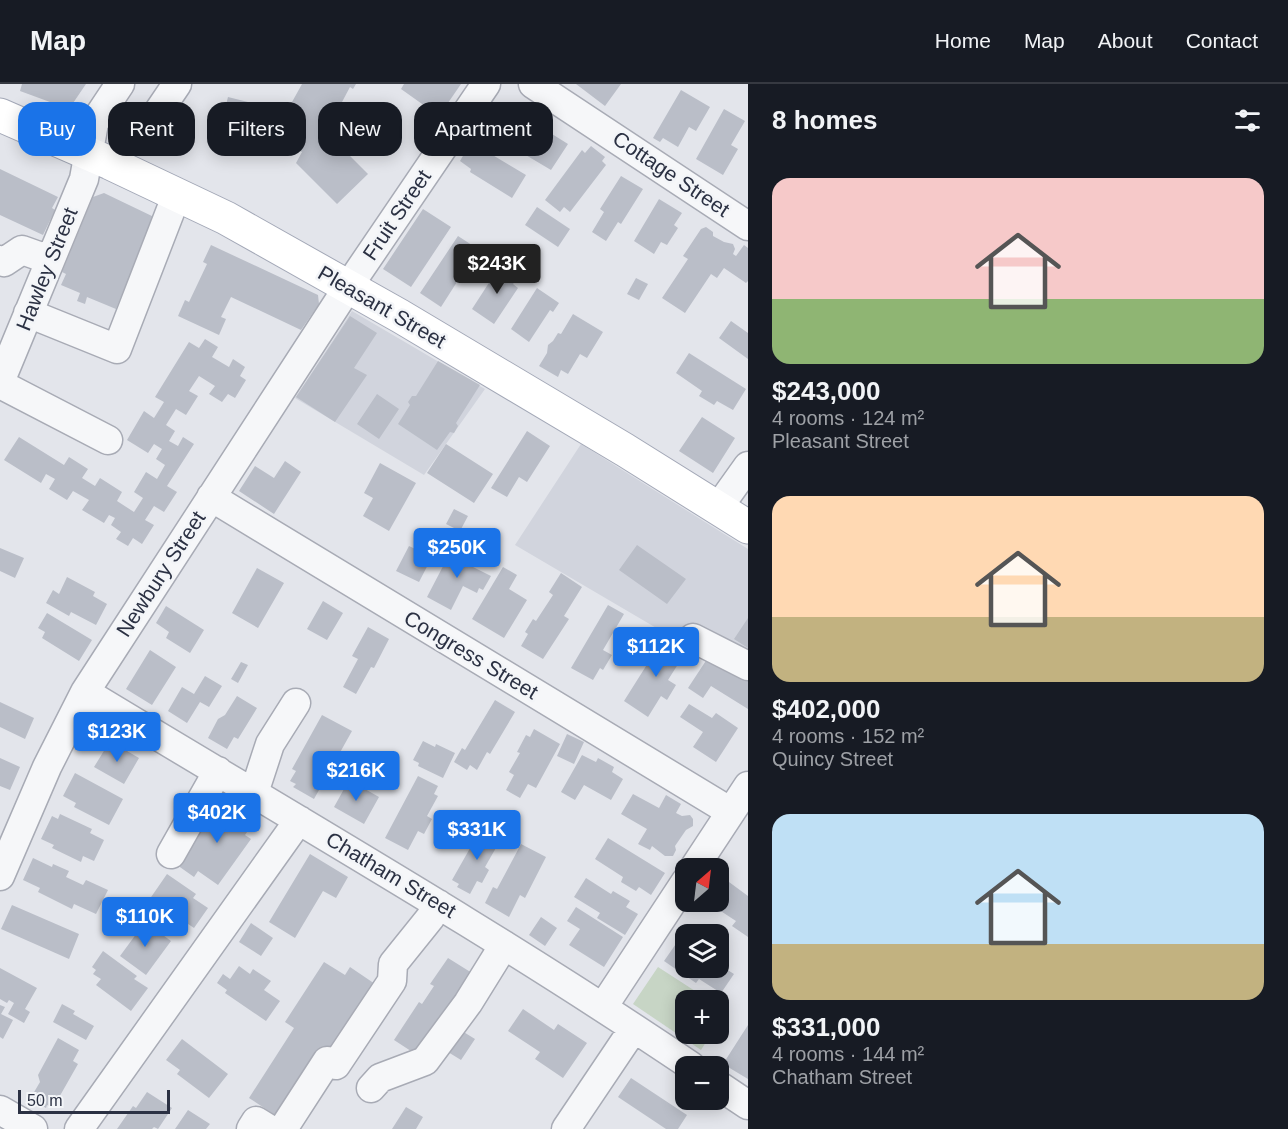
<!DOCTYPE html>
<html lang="en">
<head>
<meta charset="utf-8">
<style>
  :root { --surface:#171b24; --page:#20242c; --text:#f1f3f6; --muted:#9ea1a6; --line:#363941; --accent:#1a73e8 }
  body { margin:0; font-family:Arial,sans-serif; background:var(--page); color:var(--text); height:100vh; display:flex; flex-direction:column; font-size:22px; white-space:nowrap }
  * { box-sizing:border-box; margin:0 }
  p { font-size:20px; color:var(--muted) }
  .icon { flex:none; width:33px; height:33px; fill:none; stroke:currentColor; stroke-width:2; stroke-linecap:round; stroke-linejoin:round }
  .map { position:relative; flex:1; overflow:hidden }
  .sheet { display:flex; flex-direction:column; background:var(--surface); width:540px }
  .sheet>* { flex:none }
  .hud { position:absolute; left:18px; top:18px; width:570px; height:54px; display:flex; gap:12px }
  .needle { width:39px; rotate:28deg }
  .tools { position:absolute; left:675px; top:774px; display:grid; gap:12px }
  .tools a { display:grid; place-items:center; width:54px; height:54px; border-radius:12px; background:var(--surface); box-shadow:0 3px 15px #0003; font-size:30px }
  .scale { position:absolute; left:18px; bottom:15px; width:152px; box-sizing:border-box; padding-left:6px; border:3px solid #2b3143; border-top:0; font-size:16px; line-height:21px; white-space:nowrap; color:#2b3143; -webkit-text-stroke:4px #f3f5f8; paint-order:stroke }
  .price { position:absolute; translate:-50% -51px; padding:0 14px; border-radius:6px; background:var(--accent); color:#fff; font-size:20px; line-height:39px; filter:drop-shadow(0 2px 3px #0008) }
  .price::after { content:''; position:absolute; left:50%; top:36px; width:18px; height:14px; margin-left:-9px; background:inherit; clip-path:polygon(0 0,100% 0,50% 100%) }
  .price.active { background:#222; color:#fff }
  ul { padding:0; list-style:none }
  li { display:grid; align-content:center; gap:12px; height:318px; padding:0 24px }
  li span { display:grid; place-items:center; height:186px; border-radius:18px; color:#555 }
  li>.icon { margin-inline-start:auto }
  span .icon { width:108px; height:108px; fill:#fffc; stroke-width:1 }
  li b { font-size:26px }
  h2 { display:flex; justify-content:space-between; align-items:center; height:72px; padding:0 24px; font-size:26px }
  .pill { padding:0 21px; border-radius:18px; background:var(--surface); box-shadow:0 3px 15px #0003; font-size:21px; line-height:54px }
  .pill.active { background:var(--accent); color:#fff }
  header { display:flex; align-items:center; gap:36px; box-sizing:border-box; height:84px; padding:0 30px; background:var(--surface); border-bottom:2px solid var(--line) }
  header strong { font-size:28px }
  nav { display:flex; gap:33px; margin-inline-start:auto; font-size:21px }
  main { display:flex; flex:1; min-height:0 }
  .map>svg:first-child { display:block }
  .built { fill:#d1d4dd }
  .green { fill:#c7d5c5 }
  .building { fill:#babec8 }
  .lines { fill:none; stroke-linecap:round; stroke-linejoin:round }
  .minor-casing { stroke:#a8abb5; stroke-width:31 }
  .major-casing { stroke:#a3a8b7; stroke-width:35 }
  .minor { stroke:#f6f7f9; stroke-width:28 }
  .major { stroke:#fff; stroke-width:33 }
  .labels { text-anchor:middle; stroke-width:5; stroke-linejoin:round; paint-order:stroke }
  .street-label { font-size:21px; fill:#2b3143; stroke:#f3f5f8 }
</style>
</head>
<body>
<header>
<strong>Map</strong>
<nav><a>Home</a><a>Map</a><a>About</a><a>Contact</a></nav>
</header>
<main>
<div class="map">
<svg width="748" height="1045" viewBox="0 0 748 1045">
  <rect width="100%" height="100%" fill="#e3e5eb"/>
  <path class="built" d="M352,227L485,305L424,391L295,314Z
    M581,360L748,465V580L699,569L515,461Z"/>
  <path class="green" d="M658,883L709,916H686V950H711L701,966L633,920Z"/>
  <path class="building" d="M22,0H86L69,25L20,7Z
    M302,0H356L353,5L350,3L326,48L368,90L337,120L296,79L302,68L283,58L278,71L217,56L228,13L292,29L296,20L292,18Z
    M404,0H461L439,32L401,5Z
    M576,0H621L605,22Z
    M681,6L710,23L696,47L689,43L678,63L663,54L660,58L653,54Z
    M724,25L745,37L731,61L738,65L723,91L696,75Z
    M536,40L568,60L551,86L519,67Z
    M471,58L526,91L512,114L470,88L471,85L460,77Z
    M591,62L605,73L602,77L606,81L570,128L564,123L560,128L545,116L582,66L585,69Z
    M0,85L58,113L52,124L55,126L43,151L0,131Z
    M621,92L643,105L621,140L618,138L606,157L592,148L604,128L600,125Z
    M104,109L154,133L116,225L87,213L85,220L77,217L80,209L61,201L66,190L62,188L93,113Z
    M659,115L682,129L674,141L678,144L667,161L661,158L654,170L634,157Z
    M537,123L570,145L558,163L525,141Z
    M423,125L451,143L411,203L383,185Z
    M706,143L713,148V152L724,158L733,160L735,165L733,170L736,172L744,161L748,164V197L746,199L724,184L717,194L711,190L685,229L662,214L688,175L683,172L701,145Z
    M458,152L478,165L441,223L420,209Z
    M211,161L318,211L319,220L301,246L231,213L221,233L226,235L219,251L178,232L185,216L189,218L207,180L203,178Z
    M506,181L520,191L513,200L518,204L494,240L472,225L496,188L500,191Z
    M636,194L648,200L639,216L627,210Z
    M537,204L559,219L553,228L550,226L529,258L511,245Z
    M573,230L603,248L587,274L580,270L568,290L561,286L558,293L539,282L547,269L548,261L553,257L558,249L561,250Z
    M350,232L377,249L354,284L367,291L335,338L296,313Z
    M731,237L748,249V275L719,254Z
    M205,255L218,263L212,273L229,283L233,275L245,283L240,292L246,296L235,314L228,310L222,318L209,310L215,302L199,292L189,307L198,312L186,331L176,325L166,341L175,347L169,357L178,362L183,353L194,360L167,402L177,408L164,428L154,422L145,436L154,441L142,460L133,454L128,462L116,455L121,448L111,441L115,434L109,431L104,439L82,426L89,416L73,407L67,416L49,405L55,395L46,390L41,399L4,376L19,353L64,381L69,373L88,385L82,394L95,402L100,394L122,408L117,417L134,428L143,414L134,408L146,388L157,395L165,381L156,375L162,365L154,360L148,369L127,356L144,327L154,334L164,318L155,313L189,258L199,264Z
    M689,269L746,305L733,326L717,317L714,321L699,312L702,307L676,289Z
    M438,277L480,301L456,339L458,342L454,349L450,348L437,366L398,340L410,321L408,318L412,312H416Z
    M377,310L399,325L379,355L357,340Z
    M702,333L735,354L713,389L679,367Z
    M527,347L550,362L527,398L519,393L507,413L491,404Z
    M446,360L493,390L474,419L427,389Z
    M285,377L301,388L274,430L239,407L255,382L274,394Z
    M380,379L416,399L389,447L363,432L373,414L364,409Z
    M454,425L468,432L460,447L446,440Z
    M637,461L686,495L667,520L619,486Z
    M409,462L432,473L419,498L396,487Z
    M453,463L473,473L469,481L491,492L483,506L479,504L477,509L463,502L451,526L427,513Z
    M0,464L24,474L15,494L0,487Z
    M503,483L517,491L509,505L527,516L504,554L472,535Z
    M257,484L284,499L258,544L232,529Z
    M561,489L582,503L564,532L569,535L543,575L521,562L528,550L525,548L533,535L536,537L553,511L549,508Z
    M67,493L95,508L93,512L107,520L96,541L71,528L69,532L46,519L53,506L59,510Z
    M323,517L343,529L327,556L307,545Z
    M608,521L624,530L603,566L612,571L603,586L600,584L593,596L571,584Z
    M166,522L204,546L190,569L166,554L169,548L156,539Z
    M47,529L92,556L79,577L42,554L45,548L38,544Z
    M748,534V564L734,555Z
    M368,543L389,555L374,584L371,583L356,610L343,603L358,575L352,572Z
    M665,552L687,566L668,596L676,601L667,616L661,612L648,633L624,617Z
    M150,566L176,583L152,621L126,605Z
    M711,569L748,589V625L711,602L703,614L688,604Z
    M241,578L248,581L238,599L231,595Z
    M205,592L222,602L209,623L200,618L187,639L168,627L182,603L194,610Z
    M237,612L257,624L238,655L234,653L227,665L208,654L218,635L225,631Z
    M495,616L515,628L490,670L487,668L477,686L470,681L467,686L454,678L462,664L465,666Z
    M0,618L34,634L25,655L0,643Z
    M689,620L712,634L716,629L738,644L716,678L693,663L703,648L680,633Z
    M322,631L352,647L314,715L293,703L296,700L290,697L296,687L292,685Z
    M534,645L560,660L536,704L528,700L520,714L506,706L514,691L509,688L520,669L517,668L526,651L530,653Z
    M567,650L584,658L574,680L557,672Z
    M110,657L139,674L124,700L94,683Z
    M423,657L435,663L436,660L455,669L443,694L418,682L419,679L413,676Z
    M582,671L596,678L598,674L614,683L612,688L623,695L611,716L584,701L575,716L561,708Z
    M0,674L20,683L10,706L0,702Z
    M75,689L123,715L109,741L74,723L76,719L63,712Z
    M418,692L438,702L434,710L438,712L427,732L432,735L424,750L418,747L408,766L385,754Z
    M349,696L379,713L364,740L334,723Z
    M633,710L659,724L666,711L681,720L676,729L682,732L690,731L693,735V742L686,746L675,762L676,766L673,772H665L652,762L650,766L638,760L647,745L621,730Z
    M217,716L252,741L245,751L251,755L218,801L198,787L194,793L177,781L211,732L207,729Z
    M60,730L92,745L90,749L104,756L94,777L83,772L81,778L52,764L54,761L41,755L52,732L58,735Z
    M482,743L501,755L485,783L489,786L482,799L477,797L470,810L457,803L459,800L452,796Z
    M608,754L665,789L651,811L639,803L636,807L621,798L623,793L595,775Z
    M521,760L546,773L525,814L520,811L509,833L485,819L493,803L497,805Z
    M310,770L348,793L336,814L323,807L295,854L269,838Z
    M33,774L52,783L53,780L69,787L66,793L83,801L86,796L108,806L96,830L74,820L72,825L38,808L40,804L23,796Z
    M167,790L196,810L193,814L208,824L194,844L163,823L160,828L147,819Z
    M586,794L611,810L613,807L630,817L626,823L638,830L625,851L597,834L600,829L574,813Z
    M729,798L748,812V853L732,842L736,837L713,822L716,818H718V814Z
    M12,821L79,850L69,875L1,845Z
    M576,823L623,853L604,883L569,861L580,845L567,837Z
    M541,833L557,844L545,862L529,851Z
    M145,838L171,857L146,891L120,872Z
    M251,839L273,854L261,872L239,858Z
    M680,854L686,857V884H718V880L734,890L721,909L699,895L696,899L664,877Z
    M103,867L137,892L134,895L148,904L131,927L96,901L101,895L93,890L96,886L92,883Z
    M448,874L472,889L417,971L394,956L419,918L422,920L434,902L430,900Z
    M324,878L345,891L350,883L378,902L334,970L281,1035L249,1014L294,944L285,938Z
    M239,882L250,890L253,885L271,897L264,906L280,917L266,937L225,909L227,906L217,899L223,890L230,895Z
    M0,884L37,904L25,925L30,928L24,939L8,930L14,919L9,916L7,919L0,915Z
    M62,920L75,927L73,930L94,942L86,956L53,938Z
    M0,921L5,923L1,930L13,936L3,955L0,953Z
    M523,925L554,946L558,940L587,959L563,994L535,975L540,968L508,947Z
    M748,941V995L723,980Z
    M462,947L475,955L461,976L448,968Z
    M58,954L79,966L73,977L78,980L53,1024L47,1021L46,1024L30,1015L40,998L38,991Z
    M182,955L228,990L209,1014L177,990L180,986L166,976Z
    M631,994L687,1031L678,1045H666L618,1013Z
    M147,1008L172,1024L158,1045L154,1043L152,1045H117L133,1022L136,1024Z
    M406,1023L423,1033L416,1045H392Z
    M188,1026L210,1040L206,1045H175Z"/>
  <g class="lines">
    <g class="minor-casing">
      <path id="minor" d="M533,0L748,142
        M156,31L177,0
        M0,176L4,178L22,166L50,176
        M28,229L117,265L177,110
        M0,298L84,95L94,39L120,0
        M0,300L108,356
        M211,413L731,728
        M718,424L748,382
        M693,554L748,582
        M85,608C288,731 494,849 691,982
        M254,709L270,660L296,619
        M171,770L218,687
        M694,784L748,702
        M0,792L47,683L85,608L348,203L486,0
        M603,923L686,797
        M718,1001L748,1021
        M371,1004L380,994L425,977L468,919L504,861
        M0,1026L33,1045
        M79,1045L299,736
        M251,1045L256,1037L269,1045
        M283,1045L327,977L336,981L392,897L393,880L430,834L438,820
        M566,1045L634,944"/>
    </g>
    <g class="major-casing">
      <path id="major" d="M0,31L110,79L226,134L400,232L625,366L748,443"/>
    </g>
    <use href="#minor" class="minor"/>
    <use href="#major" class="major"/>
  </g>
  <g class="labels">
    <g class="street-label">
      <text transform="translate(671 90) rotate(34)" y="7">Cottage Street</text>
      <text transform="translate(397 131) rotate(-56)" y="7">Fruit Street</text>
      <text transform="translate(47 185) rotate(-68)" y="7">Hawley Street</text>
      <text transform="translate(382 223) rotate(30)" y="7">Pleasant Street</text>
      <text transform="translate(161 490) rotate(-57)" y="7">Newbury Street</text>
      <text transform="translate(471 571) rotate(31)" y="7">Congress Street</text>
      <text transform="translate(391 791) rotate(31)" y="7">Chatham Street</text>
    </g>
  </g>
</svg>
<div class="tools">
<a><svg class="needle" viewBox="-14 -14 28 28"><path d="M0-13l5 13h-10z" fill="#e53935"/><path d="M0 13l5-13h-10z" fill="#9ea1a6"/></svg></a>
<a><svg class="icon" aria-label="layers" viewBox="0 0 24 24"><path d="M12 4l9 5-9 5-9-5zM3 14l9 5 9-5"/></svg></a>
<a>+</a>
<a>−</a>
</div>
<div class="scale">50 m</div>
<b class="price active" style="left:497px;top:211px">$243K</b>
<b class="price" style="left:457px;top:495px">$250K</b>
<b class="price" style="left:656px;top:594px">$112K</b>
<b class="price" style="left:117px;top:679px">$123K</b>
<b class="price" style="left:356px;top:718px">$216K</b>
<b class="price" style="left:217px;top:760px">$402K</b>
<b class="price" style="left:477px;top:777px">$331K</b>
<b class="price" style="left:145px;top:864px">$110K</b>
<div class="hud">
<a class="pill active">Buy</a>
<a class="pill">Rent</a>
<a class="pill">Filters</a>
<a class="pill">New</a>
<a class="pill">Apartment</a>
</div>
</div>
<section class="sheet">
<h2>8 homes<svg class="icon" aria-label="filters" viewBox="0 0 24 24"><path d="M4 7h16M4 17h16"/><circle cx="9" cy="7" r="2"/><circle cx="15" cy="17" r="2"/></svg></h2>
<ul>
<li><span style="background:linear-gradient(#f6c9c9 65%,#8fb573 0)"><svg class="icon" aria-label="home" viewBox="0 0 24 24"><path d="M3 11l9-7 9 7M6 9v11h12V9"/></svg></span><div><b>$243,000</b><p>4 rooms · 124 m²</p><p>Pleasant Street</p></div></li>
<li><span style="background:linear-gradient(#ffd9b3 65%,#c2b280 0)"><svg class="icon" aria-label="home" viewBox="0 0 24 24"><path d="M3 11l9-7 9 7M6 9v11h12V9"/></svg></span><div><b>$402,000</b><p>4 rooms · 152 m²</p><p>Quincy Street</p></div></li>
<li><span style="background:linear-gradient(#bfe0f5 70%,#c2b280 0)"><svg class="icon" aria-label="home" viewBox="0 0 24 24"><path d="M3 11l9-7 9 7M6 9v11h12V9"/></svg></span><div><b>$331,000</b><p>4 rooms · 144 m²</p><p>Chatham Street</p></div></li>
</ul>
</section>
</main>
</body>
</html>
